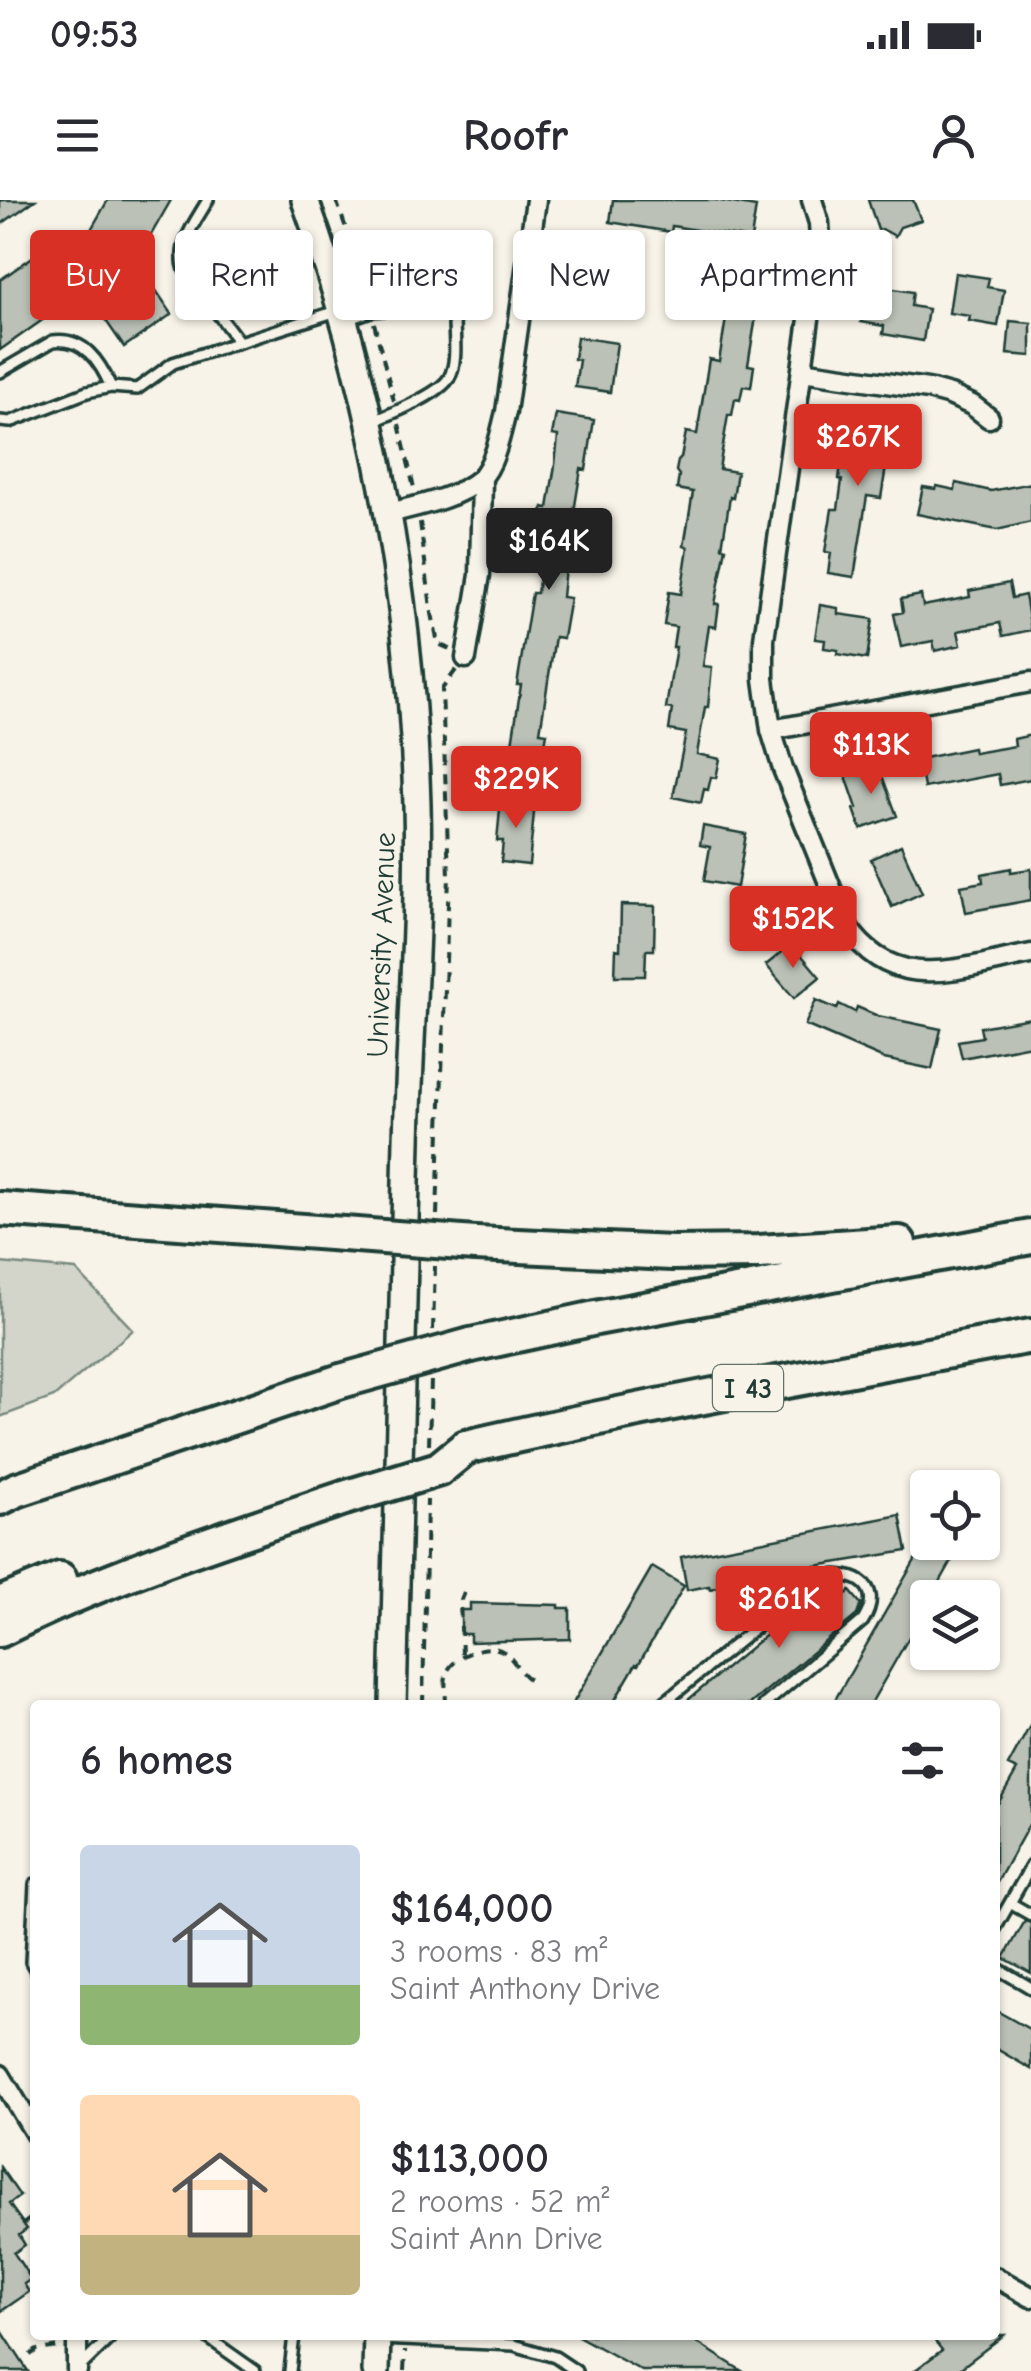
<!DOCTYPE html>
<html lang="en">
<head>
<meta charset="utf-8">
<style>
  :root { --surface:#fff; --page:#f2f2f3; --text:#2b2b33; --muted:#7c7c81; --accent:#d93025 }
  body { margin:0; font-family:"Comic Neue",sans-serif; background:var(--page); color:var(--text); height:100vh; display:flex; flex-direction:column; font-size:38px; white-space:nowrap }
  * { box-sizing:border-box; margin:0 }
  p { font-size:32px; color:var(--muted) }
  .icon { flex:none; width:55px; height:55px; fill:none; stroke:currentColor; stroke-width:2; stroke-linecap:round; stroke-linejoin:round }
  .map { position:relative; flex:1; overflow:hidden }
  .details { position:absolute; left:30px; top:1500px; width:970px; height:640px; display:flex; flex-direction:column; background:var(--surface); border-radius:10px; box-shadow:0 2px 8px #0004 }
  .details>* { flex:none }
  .hud { position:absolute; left:30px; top:30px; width:972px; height:90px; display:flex; gap:20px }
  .controls { position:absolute; left:910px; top:1270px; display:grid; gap:20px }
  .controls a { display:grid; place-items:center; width:90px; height:90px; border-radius:10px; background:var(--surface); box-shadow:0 2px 8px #0004; font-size:50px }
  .price { position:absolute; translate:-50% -85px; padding:0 22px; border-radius:10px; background:var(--accent); color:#fff; font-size:32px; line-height:65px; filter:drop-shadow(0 2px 5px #0008) }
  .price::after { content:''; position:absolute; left:50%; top:60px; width:30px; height:22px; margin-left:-15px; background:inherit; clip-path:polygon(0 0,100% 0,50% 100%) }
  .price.on { background:#222; color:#fff }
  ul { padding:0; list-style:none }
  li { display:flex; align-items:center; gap:30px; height:250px; padding:0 50px }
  li span { display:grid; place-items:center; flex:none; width:280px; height:200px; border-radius:10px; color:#555 }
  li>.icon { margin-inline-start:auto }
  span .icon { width:120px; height:120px; fill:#fffc; stroke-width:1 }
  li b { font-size:42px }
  h2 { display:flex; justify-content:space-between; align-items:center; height:120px; padding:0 50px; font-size:42px }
  .tag { padding:0 35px; border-radius:10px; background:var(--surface); box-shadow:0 2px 8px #0004; font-size:35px; line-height:90px }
  .tag.on { background:var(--accent); color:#fff }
  .status { display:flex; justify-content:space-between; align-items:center; height:70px; padding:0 50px; background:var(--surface); direction:ltr }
  .status svg { height:28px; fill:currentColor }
  header { display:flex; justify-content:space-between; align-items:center; height:130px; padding:0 50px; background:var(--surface); font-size:45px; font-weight:700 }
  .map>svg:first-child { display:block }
  .green { fill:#d3d5ca; stroke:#79897f; stroke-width:2.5 }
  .building { fill:#bbc1b6; stroke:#1f3d34; stroke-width:2.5 }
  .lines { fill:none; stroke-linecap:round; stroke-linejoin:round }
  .lane-casing { stroke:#1f3d34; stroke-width:16 }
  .street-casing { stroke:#1f3d34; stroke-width:25 }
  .secondary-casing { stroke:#1f3d34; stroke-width:32 }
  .highway-casing { stroke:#1f3d34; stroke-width:40 }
  .path { stroke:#1f3d34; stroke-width:4; stroke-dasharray:10 8; stroke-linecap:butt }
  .lane { stroke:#f7f3e8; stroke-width:9 }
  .street { stroke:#f7f3e8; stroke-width:18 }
  .secondary { stroke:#f7f3e8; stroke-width:25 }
  .highway { stroke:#f7f3e8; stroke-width:32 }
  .highway-bridge-casing { stroke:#1f3d34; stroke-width:40; stroke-linecap:butt }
  .highway-bridge { stroke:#f7f3e8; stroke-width:32 }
  .labels { text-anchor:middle; stroke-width:9; stroke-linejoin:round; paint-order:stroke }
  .shield { fill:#f7f3e8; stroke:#60746a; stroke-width:2.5 }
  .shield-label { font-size:28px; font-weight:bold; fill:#1f3d34 }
  .street-label { font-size:30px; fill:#1f3d34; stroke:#f7f3e8 }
</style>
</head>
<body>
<div class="status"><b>09:53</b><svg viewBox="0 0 49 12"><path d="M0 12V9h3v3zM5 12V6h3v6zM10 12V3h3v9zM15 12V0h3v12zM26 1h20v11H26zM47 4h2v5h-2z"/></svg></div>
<header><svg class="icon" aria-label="menu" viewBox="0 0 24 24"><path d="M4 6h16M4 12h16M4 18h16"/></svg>Roofr<svg class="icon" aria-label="person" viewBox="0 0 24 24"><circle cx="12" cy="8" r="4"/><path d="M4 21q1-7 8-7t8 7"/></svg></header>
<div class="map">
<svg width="1031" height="2171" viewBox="0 0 1031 2171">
  <rect width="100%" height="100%" fill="#f7f3e8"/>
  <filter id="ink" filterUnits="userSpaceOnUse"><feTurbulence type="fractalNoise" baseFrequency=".01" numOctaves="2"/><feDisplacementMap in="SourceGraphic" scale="20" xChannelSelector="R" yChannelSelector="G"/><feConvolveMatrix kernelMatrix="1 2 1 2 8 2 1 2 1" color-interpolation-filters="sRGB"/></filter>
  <g filter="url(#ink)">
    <path class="green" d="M0,1063L76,1070L133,1130L54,1197L0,1217Z"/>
    <path class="building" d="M0,0H35L0,25Z
      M108,0H171L136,61L172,114L124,147L85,90L0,150V80L51,44L70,66Z
      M613,0H715L756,7L751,39L672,26L671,32L610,22Z
      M868,0H913L921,20L900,27L895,36L882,29L878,30Z
      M436,63L481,66L479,94L434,91Z
      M579,66L625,74L619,114L583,108L585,100L581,99L583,87L576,86Z
      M734,70L763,75L748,165L754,166L751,187L743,186L740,200L735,199L732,215H728L719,269L737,272L733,298L730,297L722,347L726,348L715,404H719L716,427L709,426L703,466L712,467L708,507H705L697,554L720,559L716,578L711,577L708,590L704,589L701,603L673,597L686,533L669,530L672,509L666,508L676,447H673L676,427L664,425L669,392L681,394L688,347L684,346L693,292L677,289L679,275L676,271L678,261L681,258L686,232L697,234L709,159L719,161Z
      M955,73L989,78L987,87L1004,90L998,126L969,121L970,116L949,113Z
      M868,85L913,92L911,106L928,109L923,141L883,134L884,126L861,122Z
      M1010,121L1031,123V156L1007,154Z
      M577,137L617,143L610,192L575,187L579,160L574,159Z
      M556,214L594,220L586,270L581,269L565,367L562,397L570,398L563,438L555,437L540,532L547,533L540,575L508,570L521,485H517L532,393H537L544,351L536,350L543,307L548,308L555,265L558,236L552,235Z
      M847,221L905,230L902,250L889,248L881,298L867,296L854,377L828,373L831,353L825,352L832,309H838L842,280L839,279Z
      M956,283L991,291L1031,283V322L997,330L917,314L923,287L936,289L937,286L955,290Z
      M1009,383L1012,398L1025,395L1031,430L1003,436L1000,423L958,431L961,445L935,451L933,441L901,447L894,414L903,412L901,399L921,395L923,406L970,397L969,391Z
      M820,405L838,408V414L873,419L867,459L837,454L838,450L824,448L825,440L815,439Z
      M1031,535V579L1000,585L998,574L924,588L919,559L973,548L974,553L1015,546L1014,539Z
      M878,565L897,616L861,629L854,609L857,608L846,576Z
      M501,599L535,602L529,665L501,662L503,641H497Z
      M703,626L746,634L737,687L704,681L710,647L700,645Z
      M901,645L922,693L892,707L871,659Z
      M1011,668V672L1031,669V700L966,712L961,686L983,682L982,674Z
      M621,705L655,706L654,750H646L645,776H615L616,749L620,750Z
      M792,744L820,777L794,798L766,765Z
      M816,800L837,809L839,804L855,812L857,807L878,816L941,829L932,869L884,859L805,825Z
      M1031,818V845L962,858L958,841L982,837L980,827Z
      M900,1315L907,1351L779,1372L710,1389L709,1386L687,1390L681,1357Z
      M926,1341L954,1357L931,1398H928V1404L870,1505H832Z
      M652,1367L684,1386L665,1419L638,1465L636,1464L612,1505H572Z
      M823,1387L836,1402L850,1391L861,1404L857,1415L749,1505H682Z
      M470,1403L559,1405V1408H570V1439L470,1442V1434H461V1410H470Z
      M1031,1524V1621L995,1686V1609L1017,1570L1008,1566Z
      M1025,1721L1031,1723V1773L1004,1758Z
      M995,1810L1031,1830V1869L995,1848Z
      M0,1967L20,1996L9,2004L27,2029L19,2035L25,2045L14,2053L31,2079L24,2084L29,2092L0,2112Z
      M0,2128L28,2171H0Z
      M576,2135H678L691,2142L693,2140L742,2171H642Z
      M930,2135H1004L957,2171H914L942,2150Z"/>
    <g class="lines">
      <g class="lane-casing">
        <path id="lane" d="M208,0C196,21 176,45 185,70L239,142
          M346,120L371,111L440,105L454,121C454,137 458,163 449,178C440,194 389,215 371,222
          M0,172L53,141C84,137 100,162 111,187
          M0,221L10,222L87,192L111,187L137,189L173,163L337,111
          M661,1505L815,1379C848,1368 887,1382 863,1421L764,1505
          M35,1684L31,1762L35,1769
          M1010,1703L1031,1715
          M995,1729L1031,1666
          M995,1767L1031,1788
          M204,2135L255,2171
          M380,2139L514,2145L555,2157L576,2171
          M79,2168L113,2135
          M290,2171L294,2135"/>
      </g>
      <g class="street-casing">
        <path id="street" d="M812,0L819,23L820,41L764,439V479L771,530L783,569L846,725C894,797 961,767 1031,754
          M802,171L928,189L950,195L972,205L989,218
          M389,313C417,306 458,298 480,279C495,265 501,231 506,212L536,0
          M466,458L480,375L482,278
          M771,530L1031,482
          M0,1875L35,1933
          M995,2077L1031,2097
          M77,2135V2171"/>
      </g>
      <g class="secondary-casing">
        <path id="secondary" d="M305,0C375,193 411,400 417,605C420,717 410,829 407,941C402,1129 398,1317 393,1505
          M376,2171L377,2135"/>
      </g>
      <g class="highway-casing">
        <path id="highway" d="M0,1009L344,1034
          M475,1044L672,1053L759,1052L899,1043
          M471,1145L596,1118L1031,1037
          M466,1247C653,1204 842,1171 1031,1136
          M0,1298L16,1290L341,1181
          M0,1404L60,1379
          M0,1430C109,1375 228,1337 344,1298"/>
      </g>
      <path class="path" d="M336,0L352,45L368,99
        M374,123L394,201
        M399,224L414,288
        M420,322L431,408L438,444L450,449
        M437,1015L449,676L442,489L456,470
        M433,1130L435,1065
        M429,1245L431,1180
        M462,1454L460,1402L464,1392
        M423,1505L427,1300
        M446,1505C446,1496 444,1480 447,1472C455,1455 489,1441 504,1452C516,1461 519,1474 532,1481
        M23,2024L35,2015
        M28,2074L35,2069
        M30,2155L37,2150L58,2147
        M404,2171L405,2151"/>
      <use href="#lane" class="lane"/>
      <use href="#street" class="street"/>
      <use href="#secondary" class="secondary"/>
      <use href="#highway" class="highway"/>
      <g class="highway-bridge-casing">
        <path id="highway-bridge" d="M344,1034L475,1044
          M341,1181L471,1145
          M344,1298L439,1269L466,1247"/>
      </g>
      <use href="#highway-bridge" class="highway-bridge"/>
    </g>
  </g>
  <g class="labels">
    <rect class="shield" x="713" y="1165" width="70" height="46" rx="8"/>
    <g class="shield-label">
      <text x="748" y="1198">I 43</text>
    </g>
    <g class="street-label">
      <text transform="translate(381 745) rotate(-88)" y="10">University Avenue</text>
    </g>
  </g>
</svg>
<div class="controls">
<a><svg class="icon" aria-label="locate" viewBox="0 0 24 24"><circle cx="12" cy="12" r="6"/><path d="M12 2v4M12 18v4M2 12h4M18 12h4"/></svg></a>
<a><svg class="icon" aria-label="layers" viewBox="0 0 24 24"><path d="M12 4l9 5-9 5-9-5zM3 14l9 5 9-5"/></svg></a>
</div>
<b class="price" style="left:858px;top:289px">$267K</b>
<b class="price on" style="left:549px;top:393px">$164K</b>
<b class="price" style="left:871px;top:597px">$113K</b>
<b class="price" style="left:516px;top:631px">$229K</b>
<b class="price" style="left:793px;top:771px">$152K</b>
<b class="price" style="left:779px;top:1451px">$261K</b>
<div class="hud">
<a class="tag on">Buy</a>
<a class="tag">Rent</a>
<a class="tag">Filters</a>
<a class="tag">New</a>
<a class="tag">Apartment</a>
</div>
<section class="details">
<h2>6 homes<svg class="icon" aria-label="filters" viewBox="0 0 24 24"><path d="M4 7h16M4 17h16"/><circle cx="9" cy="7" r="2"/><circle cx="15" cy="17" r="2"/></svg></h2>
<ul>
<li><span style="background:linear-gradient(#c9d6e8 70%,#8fb573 0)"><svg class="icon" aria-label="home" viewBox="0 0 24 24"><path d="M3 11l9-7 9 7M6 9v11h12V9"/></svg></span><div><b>$164,000</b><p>3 rooms · 83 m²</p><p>Saint Anthony Drive</p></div></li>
<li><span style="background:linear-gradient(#ffd9b3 70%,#c2b280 0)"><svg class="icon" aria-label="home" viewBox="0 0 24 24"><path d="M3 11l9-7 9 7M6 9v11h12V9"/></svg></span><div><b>$113,000</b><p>2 rooms · 52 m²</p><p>Saint Ann Drive</p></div></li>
</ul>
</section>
</div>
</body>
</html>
